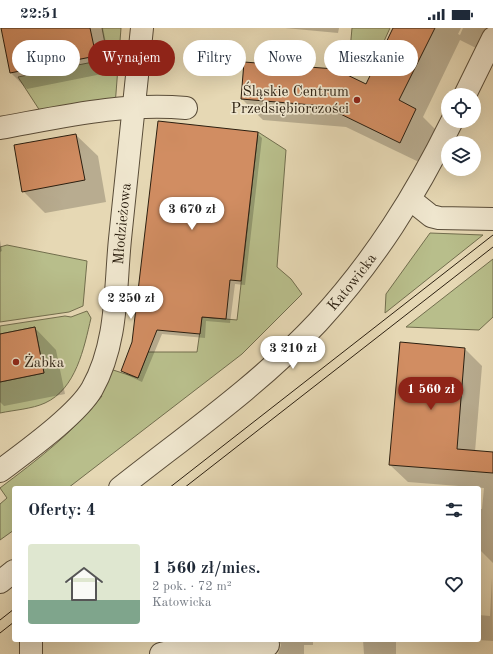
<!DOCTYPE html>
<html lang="pl">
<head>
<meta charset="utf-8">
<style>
  :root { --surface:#fff; --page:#f6f6f7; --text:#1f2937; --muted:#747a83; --accent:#8f2418 }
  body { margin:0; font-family:"Old Standard TT",serif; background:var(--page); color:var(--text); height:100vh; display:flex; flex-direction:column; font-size:15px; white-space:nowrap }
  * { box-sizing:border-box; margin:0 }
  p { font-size:13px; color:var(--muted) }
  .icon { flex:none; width:22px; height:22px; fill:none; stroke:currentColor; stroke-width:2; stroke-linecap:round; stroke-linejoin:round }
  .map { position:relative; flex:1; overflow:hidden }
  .drawer { position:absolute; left:12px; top:458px; width:469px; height:156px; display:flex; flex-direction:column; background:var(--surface); border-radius:4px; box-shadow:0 4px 16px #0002 }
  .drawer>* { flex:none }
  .top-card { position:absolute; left:12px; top:12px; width:469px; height:36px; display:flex; gap:8px }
  .controls { position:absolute; left:441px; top:60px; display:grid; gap:8px }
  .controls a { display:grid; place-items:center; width:40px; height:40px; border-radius:50%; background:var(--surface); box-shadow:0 4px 16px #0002; font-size:20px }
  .price { position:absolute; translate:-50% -34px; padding:0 9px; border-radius:14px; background:#fff; color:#222; font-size:13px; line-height:26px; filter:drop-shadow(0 1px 2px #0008) }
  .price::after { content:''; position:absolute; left:50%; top:24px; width:12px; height:9px; margin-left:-6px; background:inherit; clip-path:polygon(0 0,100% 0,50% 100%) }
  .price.selected { background:var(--accent); color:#fff }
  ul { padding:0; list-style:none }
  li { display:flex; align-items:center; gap:12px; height:100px; padding:0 16px }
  li span { display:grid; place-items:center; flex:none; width:112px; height:80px; border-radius:4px; color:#555 }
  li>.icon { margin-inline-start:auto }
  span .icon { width:48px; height:48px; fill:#fffc; stroke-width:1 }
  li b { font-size:17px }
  h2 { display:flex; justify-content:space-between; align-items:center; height:48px; padding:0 16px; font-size:17px }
  .pill { padding:0 14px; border-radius:18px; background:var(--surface); box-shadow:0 4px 16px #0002; font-size:14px; line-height:36px }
  .pill.selected { background:var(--accent); color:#fff }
  .status { display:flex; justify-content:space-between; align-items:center; height:28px; padding:0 20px; background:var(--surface); direction:ltr }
  .status svg { height:11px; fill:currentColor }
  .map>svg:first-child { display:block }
  .green { fill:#b8be8b; stroke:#726e4e }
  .shadow { fill:#0003 }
  .building { fill:#d18d62; stroke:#2b1f10 }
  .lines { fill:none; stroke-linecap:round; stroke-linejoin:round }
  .minor-casing { stroke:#5a4d39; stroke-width:24 }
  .minor { stroke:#efe6ce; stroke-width:22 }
  .tram { stroke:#2b1f10; stroke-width:1 }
  .poi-dot { fill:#8f2418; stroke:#efe6ce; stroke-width:1.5 }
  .labels { text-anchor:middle; stroke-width:3.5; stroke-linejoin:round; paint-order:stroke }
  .poi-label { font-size:15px; fill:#2b1f10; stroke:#efe6ce; text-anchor:end }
  .street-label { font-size:15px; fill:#2b1f10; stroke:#efe6ce }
</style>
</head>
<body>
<div class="status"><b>22:51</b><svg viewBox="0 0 49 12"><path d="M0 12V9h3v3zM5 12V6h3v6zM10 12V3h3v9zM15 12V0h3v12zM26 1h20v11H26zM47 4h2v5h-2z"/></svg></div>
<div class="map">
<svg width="493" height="626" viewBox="0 0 493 626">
  <rect width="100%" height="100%" fill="#e6d8b4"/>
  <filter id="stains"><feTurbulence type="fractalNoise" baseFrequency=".005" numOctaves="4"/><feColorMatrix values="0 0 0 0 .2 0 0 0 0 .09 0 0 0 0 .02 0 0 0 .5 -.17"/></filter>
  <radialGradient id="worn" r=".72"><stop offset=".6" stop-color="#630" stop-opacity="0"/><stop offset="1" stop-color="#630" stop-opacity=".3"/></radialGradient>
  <path class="green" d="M102,0H121L115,78L42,86L18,49L108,31Z
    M352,0H390L370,44L349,33Z
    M258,104L286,122L277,239L291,251L302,266L242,326L68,460H14V502L0,512V476L7,470L0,460C37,432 73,405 102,368L99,366L110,341L138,350L148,324H197L202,289L237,292Z
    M430,205L483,207L385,285L386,266Z
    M7,217L87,233L83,278L69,284L0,294V219Z
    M493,231V289L479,302L406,299Z
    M87,283L91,290C84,320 76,361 45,375C32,381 14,382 0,385V354L44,345L35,299L0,306V298L65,288L71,289Z"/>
  <path class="shadow" d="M4,0H103L112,44L27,61L11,45Z
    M285,0H339L338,5Z
    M394,0H461L458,6L460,7L463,0H493L482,23L460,12L423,89L437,103L421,135L346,99L263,92L242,71L366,57Z
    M257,105L262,110L245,257L235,256L230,295L206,293L205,310L162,306L142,354L127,347L122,343Z
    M76,107L98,128L106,174L45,185L23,163Z
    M0,212L2,223L0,224Z
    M35,300L56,322L65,366L4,378L0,374V307Z
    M465,321L482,338L475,424L493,425V535L479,521V481H482L484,460L408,454L390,437Z
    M492,550L493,613L478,612L479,587L490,588Z
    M186,612H313V617H304V626H278L281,617L280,615L192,618Z
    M363,612H396V626H364Z"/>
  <path class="building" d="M1,0H90L96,28L10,45Z
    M393,0H435L399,72L416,81L400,115L324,78L241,71L244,34L335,41L366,56Z
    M158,93L258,104L241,253L230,252L226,291L202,289L200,306L157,302L138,350L121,343L132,314Z
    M76,106L85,152L22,164L14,117Z
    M35,299L44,345L0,354V306Z
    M400,314L465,320L457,421L493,424V445L389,437Z"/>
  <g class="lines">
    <g class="minor-casing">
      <g id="minor">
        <path d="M465,67L493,10"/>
        <path d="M0,100C61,89 124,74 186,80"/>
        <path d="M411,172L431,188L439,190L493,191"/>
        <path id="s1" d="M0,443C25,424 77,387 92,361C118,315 115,261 120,211C127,140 135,70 142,0"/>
        <path id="s2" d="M120,460C187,407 259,357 318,294C375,232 415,168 452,93"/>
        <path d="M0,554L14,543"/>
        <path d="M31,626V612"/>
        <path d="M161,626L190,619L268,617"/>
      </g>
    </g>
    <use href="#minor" class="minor"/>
    <path class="tram" d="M169,460L493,207
      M184,460L493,219
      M0,592L14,581
      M0,605L14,594"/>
  </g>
  <g class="poi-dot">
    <circle cx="357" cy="72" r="4"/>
    <circle cx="16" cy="334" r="4"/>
  </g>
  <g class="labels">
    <g class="poi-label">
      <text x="349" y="68">Śląskie Centrum<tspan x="349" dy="17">Przedsiębiorczości</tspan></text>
      <text x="24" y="339" text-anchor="start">Żabka</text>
    </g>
    <g class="street-label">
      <text dy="5" stroke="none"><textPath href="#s1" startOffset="293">Młodzieżowa</textPath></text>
      <text dy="5" stroke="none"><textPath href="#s2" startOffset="311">Katowicka</textPath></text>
    </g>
  </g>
  <rect width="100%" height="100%" filter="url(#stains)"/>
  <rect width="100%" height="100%" fill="url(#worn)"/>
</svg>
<div class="controls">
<a><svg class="icon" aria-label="locate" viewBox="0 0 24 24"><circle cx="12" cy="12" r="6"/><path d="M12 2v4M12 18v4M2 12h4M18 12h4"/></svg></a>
<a><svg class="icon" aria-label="layers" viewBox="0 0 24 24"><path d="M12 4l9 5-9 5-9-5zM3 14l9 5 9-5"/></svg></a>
</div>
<b class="price" style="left:192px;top:203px">3 670 zł</b>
<b class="price" style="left:131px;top:292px">2 250 zł</b>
<b class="price" style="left:293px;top:342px">3 210 zł</b>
<b class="price selected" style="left:431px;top:383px">1 560 zł</b>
<div class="top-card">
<a class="pill">Kupno</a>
<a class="pill selected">Wynajem</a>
<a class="pill">Filtry</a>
<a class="pill">Nowe</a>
<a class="pill">Mieszkanie</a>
</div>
<section class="drawer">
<h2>Oferty: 4<svg class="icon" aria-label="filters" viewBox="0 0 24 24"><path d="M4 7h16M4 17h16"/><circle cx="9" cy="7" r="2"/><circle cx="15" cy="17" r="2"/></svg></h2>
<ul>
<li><span style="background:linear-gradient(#dfe7d0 70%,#7fa58c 0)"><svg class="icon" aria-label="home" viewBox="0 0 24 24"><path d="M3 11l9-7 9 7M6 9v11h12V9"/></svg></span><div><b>1 560 zł/mies.</b><p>2 pok. · 72 m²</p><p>Katowicka</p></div><svg class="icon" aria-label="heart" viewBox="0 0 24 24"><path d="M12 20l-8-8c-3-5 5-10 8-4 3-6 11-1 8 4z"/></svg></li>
</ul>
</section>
</div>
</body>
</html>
